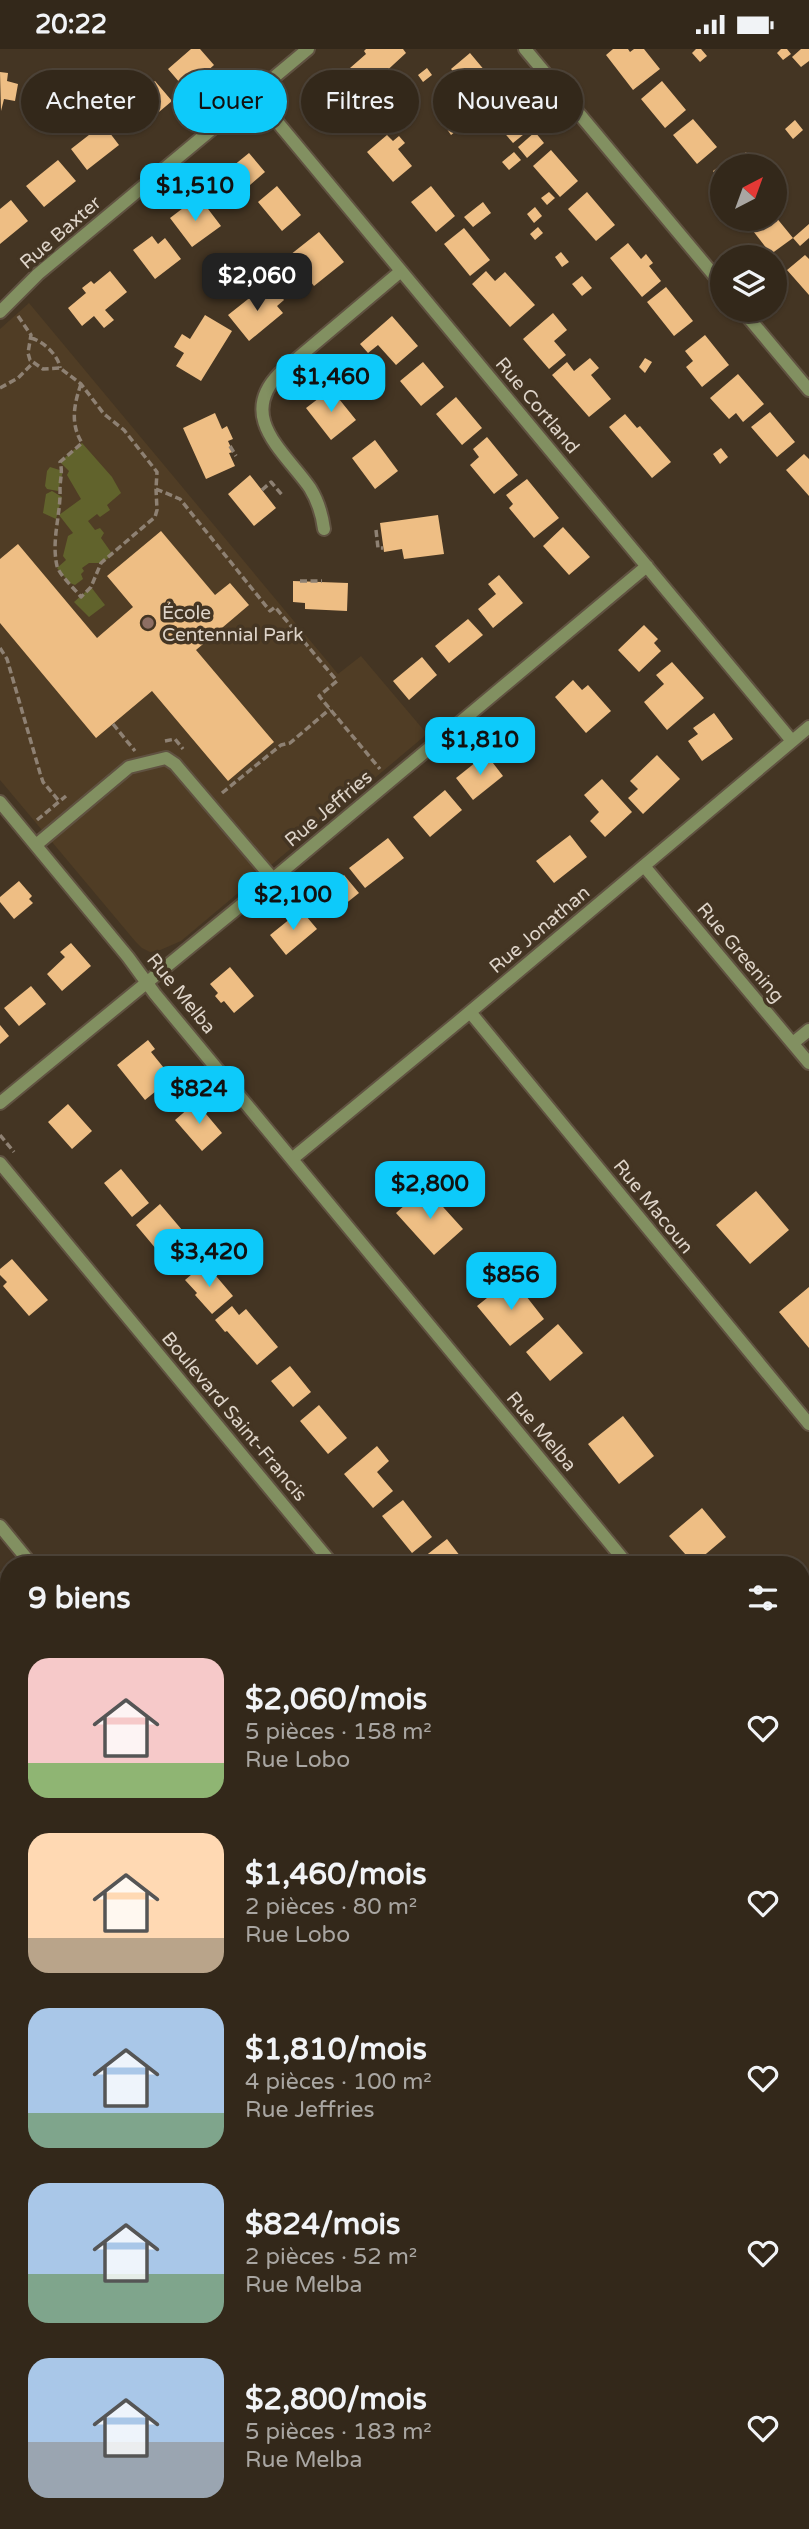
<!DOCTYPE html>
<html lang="fr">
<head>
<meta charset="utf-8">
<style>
  :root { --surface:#33281a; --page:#3b3023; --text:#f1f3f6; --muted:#a9a6a2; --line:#4e4439; --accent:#0dcafa }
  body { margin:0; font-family:"Varela Round",sans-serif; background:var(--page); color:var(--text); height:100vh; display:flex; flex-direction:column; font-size:26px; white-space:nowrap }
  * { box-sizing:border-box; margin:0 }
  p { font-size:23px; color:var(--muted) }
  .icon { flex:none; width:38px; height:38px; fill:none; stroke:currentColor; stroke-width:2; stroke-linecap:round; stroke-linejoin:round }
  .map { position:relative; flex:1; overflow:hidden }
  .drawer { position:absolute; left:0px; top:1507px; width:810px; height:975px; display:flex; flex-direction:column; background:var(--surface); border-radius:28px 28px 0 0; box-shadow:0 2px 5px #0004,0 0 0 2px var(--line) }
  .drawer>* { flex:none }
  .top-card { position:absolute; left:21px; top:21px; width:768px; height:63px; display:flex; gap:14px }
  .needle { width:46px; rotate:41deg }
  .controls { position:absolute; left:710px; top:105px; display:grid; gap:14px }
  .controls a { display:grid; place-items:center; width:77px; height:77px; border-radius:50%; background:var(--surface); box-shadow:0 2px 5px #0004,0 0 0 2px var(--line); font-size:35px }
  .price { position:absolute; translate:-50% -60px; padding:0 16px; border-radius:14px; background:var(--accent); color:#111; font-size:23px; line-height:46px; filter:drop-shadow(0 2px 4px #0008) }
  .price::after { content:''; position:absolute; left:50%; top:42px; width:21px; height:16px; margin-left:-10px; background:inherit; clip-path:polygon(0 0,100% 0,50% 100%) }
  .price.on { background:#222; color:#fff }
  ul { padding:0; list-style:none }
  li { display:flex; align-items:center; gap:21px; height:175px; padding:0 28px }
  li span { display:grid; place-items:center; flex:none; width:196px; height:140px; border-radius:21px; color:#555 }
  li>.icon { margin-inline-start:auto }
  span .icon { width:84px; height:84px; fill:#fffc; stroke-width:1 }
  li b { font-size:30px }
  h2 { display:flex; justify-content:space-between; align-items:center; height:84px; padding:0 28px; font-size:30px }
  .chip { padding:0 24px; border-radius:32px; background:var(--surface); box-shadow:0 2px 5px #0004,0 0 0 2px var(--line); font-size:24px; line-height:63px }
  .chip.on { background:var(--accent); color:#111 }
  .status { display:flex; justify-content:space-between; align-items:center; height:49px; padding:0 35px; background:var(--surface); direction:ltr }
  .status svg { height:19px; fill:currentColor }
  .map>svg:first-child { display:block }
  .built { fill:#503d25 }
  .park { fill:#61632c }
  .building { fill:#eebe84 }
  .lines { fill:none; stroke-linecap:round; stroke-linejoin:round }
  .minor-casing { stroke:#605241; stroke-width:16 }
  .path { stroke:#8e8173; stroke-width:3.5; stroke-dasharray:7 3.5; stroke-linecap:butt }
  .minor { stroke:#829061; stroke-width:12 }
  .education-dot { fill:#8d6e63; stroke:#443523; stroke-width:2.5 }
  .labels { text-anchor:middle; stroke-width:7; stroke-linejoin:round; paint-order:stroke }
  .street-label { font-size:19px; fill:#ded4c9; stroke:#443523 }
  .poi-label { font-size:19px; fill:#ded4c9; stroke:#443523; text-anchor:start }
</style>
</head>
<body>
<div class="status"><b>20:22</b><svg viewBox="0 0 49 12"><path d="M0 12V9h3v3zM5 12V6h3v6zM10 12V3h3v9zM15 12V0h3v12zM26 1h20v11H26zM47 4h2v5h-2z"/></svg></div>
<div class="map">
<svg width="809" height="2480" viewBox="0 0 809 2480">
  <rect width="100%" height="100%" fill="#443523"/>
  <path class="built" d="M29,254L338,625L361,607L427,685L181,892L158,902L150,903L142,899L135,892L0,731V280Z"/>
  <path class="park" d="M82,394L112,428L121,444L107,456L110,461L100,468L97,465L88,472L95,481L100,479L104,484L101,489L113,506L101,514H89L82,519L84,522L81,525L83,530L75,536L70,534L57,519L66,511L63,507L68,487L73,484L59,466L81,450L67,426L69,422L60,413Z
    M50,418L63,422L58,442L47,440L45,437L47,422Z
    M52,442L62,448L56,470L43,464L46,445Z
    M91,538L105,556L89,568L74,553Z"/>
  <path class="building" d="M191,0H200L214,16L186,41L168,20Z
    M366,0H403L406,4L368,39L350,19L366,5L364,2Z
    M613,0H628L630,3L634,0H644L660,20L633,41L606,6Z
    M696,0H701L707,7L700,13L692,4Z
    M781,0H787L791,5L783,11L777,4Z
    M801,0H809V12L801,18L792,8Z
    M470,4L496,35L492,36L497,47L484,58L451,20Z
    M427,19L432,26L423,33L418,26Z
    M0,23L8,24L7,32L18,35L15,52L4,50L1,62Z
    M336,26L369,64L350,81L316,43Z
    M155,32L172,52L140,79L123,59Z
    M662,32L686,61L665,79L641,50Z
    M382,46L393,58L387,64L376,50Z
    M508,52L521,68L524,65L534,77L513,94L490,67Z
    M461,59L470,71L451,86L442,73Z
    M693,70L717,98L697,115L673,86Z
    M795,71L803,81L793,90L785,80Z
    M103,75L119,96L87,121L71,100Z
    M535,83L544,94L527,109L518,98Z
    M387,86L393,92L399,87L405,94L398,100L412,117L393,133L367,103Z
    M551,101L578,132L560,148L533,117Z
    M514,103L521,111L509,121L502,113Z
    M746,103L754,113L749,117H746L739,109Z
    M249,104L265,123L234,150L217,130Z
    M734,106L743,117H723V135L713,122Z
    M58,111L76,132L44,158L26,137Z
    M277,137L301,166L282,182L258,153Z
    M431,137L455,167L436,183L411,153Z
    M549,143L555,149L547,156L541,149Z
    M587,143L615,176L596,192L568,160Z
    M11,151L28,172L0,195V160Z
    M202,152L221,177L192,198L170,169L191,153L194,158Z
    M483,153L491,164L473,178L464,168Z
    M535,158L542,167L534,174L527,165Z
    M775,167L793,189L771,205L746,173L750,170H775Z
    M809,175V189L800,197L793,189Z
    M538,178L543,184L535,191L530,185Z
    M464,179L490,211L470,227L444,195Z
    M319,183L344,213L314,237L290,206Z
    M152,187L158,195L165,189L181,210L155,230L133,201Z
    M628,194L641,210L646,205L653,214L649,217L661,232L642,248L610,209Z
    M561,203L569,213L562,218L555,208Z
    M805,206L809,210V246L787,221Z
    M110,222L127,243L105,261L114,271L104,279L94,267L82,277L68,259L86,244L82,239L91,232L94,235Z
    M486,222L495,232L505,223L535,256L510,278L472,235Z
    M582,227L592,239L582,247L572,235Z
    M274,238L284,251L277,257L283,264L249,292L228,266L262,239L267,244Z
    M666,238L693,272L674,287L647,253Z
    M553,264L567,281L554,292L566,306L549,320L523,290Z
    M205,266L232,282L201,332L176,317L184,304L174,298L182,285L190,290Z
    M392,267L418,297L396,316L378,296L368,304L360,295Z
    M705,286L729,316L702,338L686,318L693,312L685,302Z
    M590,309L599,319L591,326L611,350L589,368L552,326L567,313L574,322Z
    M645,309L652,313L645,324L639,318Z
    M423,313L444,338L421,357L400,332Z
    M738,325L764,355L743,373L736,364L729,370L710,349Z
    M331,340L356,371L331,391L306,359Z
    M456,348L482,379L462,396L436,365Z
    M770,363L795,393L777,408L751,378Z
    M215,364L222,380L227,377L233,390L228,392L233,403L229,404L235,417L206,430L183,379Z
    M625,365L637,379L640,377L671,413L652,429L609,378Z
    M487,388L518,426L494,445L470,416L479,408L473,400Z
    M375,391L398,422L375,440L352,409Z
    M721,399L728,408L720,415L713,405Z
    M804,405L809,410V447L786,421Z
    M250,426L276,459L254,477L228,445Z
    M527,430L559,469L534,489L509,459L513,455L506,446Z
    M438,466L444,505L404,510L402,500L384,503L380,474Z
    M563,478L590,508L569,526L543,497Z
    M161,482L215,546L230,534L249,556L196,601L274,693L228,732L152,642L96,689L0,574V510L18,495L97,589L133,558L107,527Z
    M499,526L523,554L493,579L478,560L496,545L488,535Z
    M293,532L348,534L347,562L305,560V554L293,553Z
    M468,570L483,586L449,614L435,597Z
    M644,576L658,590L654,594L661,602L639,623L618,601Z
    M422,608L437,626L409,651L393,632Z
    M672,613L704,649L667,681L644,653L664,635L656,626Z
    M573,631L582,641L588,636L611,662L586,684L555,648Z
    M714,664L733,690L702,712L688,692L698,685L693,679Z
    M486,705L503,727L473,751L456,729Z
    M657,706L680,730L643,765L628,749L638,740L630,732Z
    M602,730L632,763L605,788L590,772L599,763L584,746Z
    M445,741L462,761L430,788L413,768Z
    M570,786L587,808L554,834L536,812Z
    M388,789L404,809L365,839L349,819Z
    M344,826L359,844L329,868L315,850Z
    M19,832L32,847L29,850L33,854L14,870L0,853V848Z
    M301,861L317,880L286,906L270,886Z
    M71,894L91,917L62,942L47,925L65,908L60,903Z
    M230,918L254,947L234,964L224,952L221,954L215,947L218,944L210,935Z
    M31,937L46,955L19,977L4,959Z
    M0,976L9,987L0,995Z
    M148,991L155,1000L151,1003L172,1029L145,1051L117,1016Z
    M196,1053L222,1084L202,1102L175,1071Z
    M68,1055L92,1082L72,1100L48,1073Z
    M121,1120L149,1154L132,1168L104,1134Z
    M425,1138L463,1180L434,1206L396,1164Z
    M756,1142L789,1181L750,1215L716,1176Z
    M160,1155L188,1188L181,1194L190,1204L172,1219L136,1176Z
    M12,1210L48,1251L29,1267L3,1237L7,1233L0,1226V1220Z
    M205,1214L233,1247L212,1265L195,1246L197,1244L185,1231Z
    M512,1229L544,1270L510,1297L477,1257Z
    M809,1238V1299L779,1263Z
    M232,1257L239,1266L246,1260L278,1298L257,1316L227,1282L225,1283L215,1271Z
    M558,1275L583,1304L550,1332L526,1303Z
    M290,1317L311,1343L293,1358L271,1332Z
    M319,1356L347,1389L328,1405L300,1372Z
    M623,1367L654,1407L619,1435L588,1395Z
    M377,1397L389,1412L377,1423L393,1442L373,1459L344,1425Z
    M403,1451L432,1488L412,1504L382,1467Z
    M702,1459L726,1488L694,1515L669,1487Z
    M447,1490L467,1516H430L424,1508Z
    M9,1579V1607L0,1598V1587Z
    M9,1729V1763L4,1767L0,1762V1736Z
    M0,1969L9,1979V2014L4,2018L0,2014Z
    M0,2120L9,2124L0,2143Z
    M1,2184L9,2191V2233L0,2225Z
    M0,2367L9,2377V2402L3,2407L0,2404Z
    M58,2473H95L87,2480H64Z
    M221,2473H256L249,2480H228Z
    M373,2473H424L429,2478L395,2480L391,2475L385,2480H379Z
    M579,2473H586L594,2480H570Z
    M758,2473H781L787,2480H750Z"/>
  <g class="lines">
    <g class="minor-casing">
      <path id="minor" d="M525,0L723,237
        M254,45L792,692
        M742,261L809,341
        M0,263L38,225L308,0
        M324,480C322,465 318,452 310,439C285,403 236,368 280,324L401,222
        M0,753L128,908L155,945L628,1516
        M36,796L129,718L166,709L175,715L273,830
        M644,817L809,1014
        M470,963L809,1375
        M793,994L809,981
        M0,1054L273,830L647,517
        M292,1110L470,963L809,678
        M0,1114L333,1516
        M0,1477L32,1516
        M0,1534L9,1526
        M802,1593L809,1587
        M0,1835L9,1827
        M802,1904L809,1898
        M0,1906L9,1916
        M802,2084L809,2093
        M0,2301L9,2311
        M802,2430L809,2439
        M151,2473L157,2480
        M480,2473L487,2480"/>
    </g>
    <path class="path" d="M18,267L31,286L28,304L30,311L43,320L60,319L81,335L104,365L124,381L157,423L156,440L180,450L270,562L275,558L337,632L319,647L380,720
      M31,289C43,292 59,307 60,319
      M81,335C74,355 70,375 82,394L60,413C63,423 60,430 60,440C61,465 51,491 57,517C60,527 74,539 81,548L91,538L101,514L155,468L157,461L156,440
      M0,339L18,329L33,314
      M230,397L236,407
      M262,441L271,433L283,447
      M376,481L378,499H383
      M300,532H322
      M0,599L7,610L40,724L43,733L59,752
      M113,675L135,702
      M165,692L175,690L183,700
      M222,744L281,696L290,694L330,660
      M37,771L66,747
      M0,1086L14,1103
      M349,1509L354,1516
      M0,1864L9,1857
      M802,2039L809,2048"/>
    <use href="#minor" class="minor"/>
  </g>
  <circle class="education-dot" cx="148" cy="574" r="7"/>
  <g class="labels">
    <g class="street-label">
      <text transform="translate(60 183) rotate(-41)" y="7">Rue Baxter</text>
      <text transform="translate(538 356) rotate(50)" y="7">Rue Cortland</text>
      <text transform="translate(328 759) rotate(-40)" y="7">Rue Jeffries</text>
      <text transform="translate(539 880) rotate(-40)" y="7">Rue Jonathan</text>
      <text transform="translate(741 903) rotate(50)" y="7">Rue Greening</text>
      <text transform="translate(182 944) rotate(51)" y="7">Rue Melba</text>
      <text transform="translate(654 1157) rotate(51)" y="7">Rue Macoun</text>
      <text transform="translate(235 1367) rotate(50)" y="7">Boulevard Saint-Francis</text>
      <text transform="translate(542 1382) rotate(50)" y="7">Rue Melba</text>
    </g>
    <g class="poi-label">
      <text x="162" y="570">École<tspan x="162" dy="22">Centennial Park</tspan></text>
    </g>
  </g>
</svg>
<div class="controls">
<a><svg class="needle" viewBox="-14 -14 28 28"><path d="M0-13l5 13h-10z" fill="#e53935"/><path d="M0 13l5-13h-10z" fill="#a9a6a2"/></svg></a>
<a><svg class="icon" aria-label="layers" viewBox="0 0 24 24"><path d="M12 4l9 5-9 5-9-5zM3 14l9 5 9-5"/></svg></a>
</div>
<b class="price" style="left:195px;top:174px">$1,510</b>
<b class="price on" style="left:257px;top:264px">$2,060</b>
<b class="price" style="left:331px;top:365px">$1,460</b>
<b class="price" style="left:480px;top:728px">$1,810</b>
<b class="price" style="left:293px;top:883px">$2,100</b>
<b class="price" style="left:199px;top:1077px">$824</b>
<b class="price" style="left:430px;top:1172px">$2,800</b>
<b class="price" style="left:209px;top:1240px">$3,420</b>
<b class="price" style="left:511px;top:1263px">$856</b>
<div class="top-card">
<a class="chip">Acheter</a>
<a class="chip on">Louer</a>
<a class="chip">Filtres</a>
<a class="chip">Nouveau</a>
</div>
<section class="drawer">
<h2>9 biens<svg class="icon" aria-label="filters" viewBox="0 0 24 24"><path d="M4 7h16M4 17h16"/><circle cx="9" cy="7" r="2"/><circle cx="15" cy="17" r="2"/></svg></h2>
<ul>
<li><span style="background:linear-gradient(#f6c9c9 75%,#8fb573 0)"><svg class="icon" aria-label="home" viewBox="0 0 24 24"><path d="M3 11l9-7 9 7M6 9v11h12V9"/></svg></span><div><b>$2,060/mois</b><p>5 pièces · 158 m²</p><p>Rue Lobo</p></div><svg class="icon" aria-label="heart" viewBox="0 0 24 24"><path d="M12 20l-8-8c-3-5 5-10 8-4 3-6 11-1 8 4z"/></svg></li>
<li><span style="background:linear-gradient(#ffd9b3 75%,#b9a48a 0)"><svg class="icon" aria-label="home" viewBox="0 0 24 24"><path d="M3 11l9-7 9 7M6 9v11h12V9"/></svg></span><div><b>$1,460/mois</b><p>2 pièces · 80 m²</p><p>Rue Lobo</p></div><svg class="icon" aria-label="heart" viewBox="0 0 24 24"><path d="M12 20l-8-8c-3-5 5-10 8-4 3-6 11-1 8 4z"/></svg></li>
<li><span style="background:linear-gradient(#a9c7e8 75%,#7fa58c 0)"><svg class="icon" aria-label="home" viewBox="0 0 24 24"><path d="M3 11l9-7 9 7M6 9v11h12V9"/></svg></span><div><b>$1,810/mois</b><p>4 pièces · 100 m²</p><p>Rue Jeffries</p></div><svg class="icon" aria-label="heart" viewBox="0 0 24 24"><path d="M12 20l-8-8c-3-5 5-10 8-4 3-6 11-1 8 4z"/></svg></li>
<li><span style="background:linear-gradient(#a9c7e8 65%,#7fa58c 0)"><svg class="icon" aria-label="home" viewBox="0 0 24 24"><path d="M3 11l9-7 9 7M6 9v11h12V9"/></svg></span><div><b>$824/mois</b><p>2 pièces · 52 m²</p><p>Rue Melba</p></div><svg class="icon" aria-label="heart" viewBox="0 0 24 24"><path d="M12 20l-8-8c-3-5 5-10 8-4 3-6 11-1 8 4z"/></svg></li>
<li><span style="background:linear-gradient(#a9c7e8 60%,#9aa5b1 0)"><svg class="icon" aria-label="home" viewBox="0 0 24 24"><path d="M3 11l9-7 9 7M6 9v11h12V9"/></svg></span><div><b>$2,800/mois</b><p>5 pièces · 183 m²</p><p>Rue Melba</p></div><svg class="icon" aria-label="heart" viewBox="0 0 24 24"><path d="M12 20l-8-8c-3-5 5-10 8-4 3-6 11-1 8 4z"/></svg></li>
</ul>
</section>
</div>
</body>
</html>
